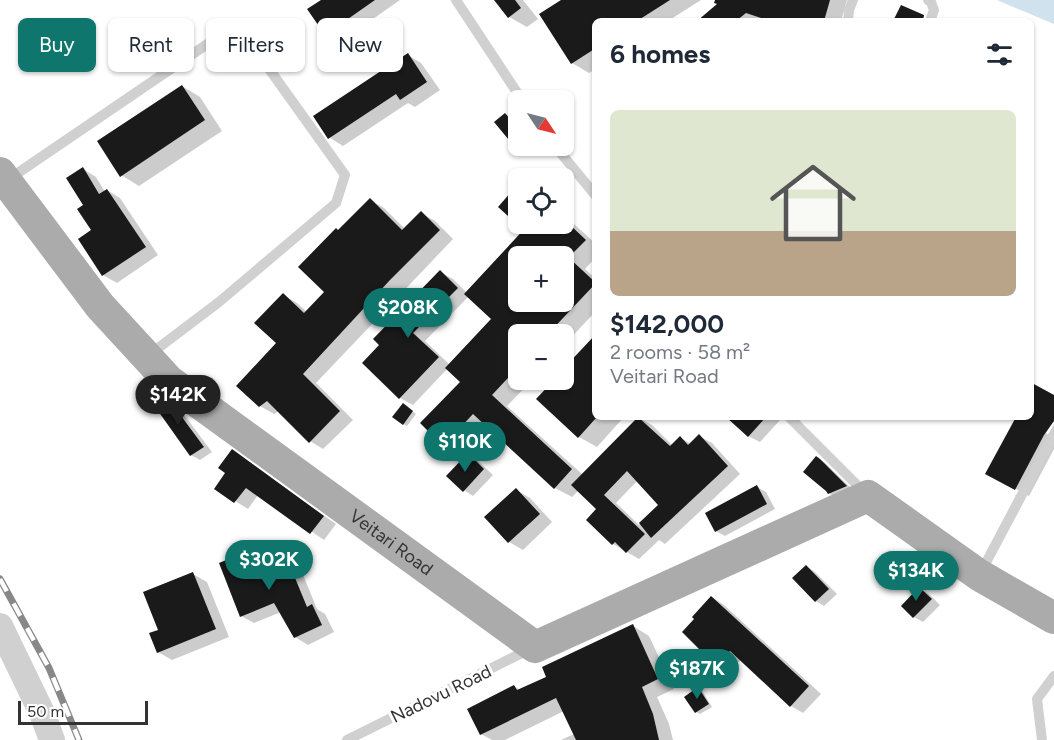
<!DOCTYPE html>
<html lang="en">
<head>
<meta charset="utf-8">
<style>
  :root { --surface:#fff; --page:#f6f6f7; --text:#1f2937; --muted:#747a83; --line:#e0e1e3; --accent:#0f766e }
  body { margin:0; font-family:Figtree,sans-serif; background:var(--page); color:var(--text); height:100vh; display:flex; flex-direction:column; font-size:22px; white-space:nowrap }
  * { box-sizing:border-box; margin:0 }
  p { font-size:20px; color:var(--muted) }
  .icon { flex:none; width:33px; height:33px; fill:none; stroke:currentColor; stroke-width:2; stroke-linecap:round; stroke-linejoin:round }
  .map { position:relative; flex:1; overflow:hidden }
  .side { position:absolute; left:592px; top:18px; width:442px; height:402px; display:flex; flex-direction:column; background:var(--surface); border-radius:9px; box-shadow:0 2px 4px #0004 }
  .side>* { flex:none }
  .guide { position:absolute; left:18px; top:18px; width:484px; height:54px; display:flex; gap:12px }
  .needle { width:39px; rotate:125deg }
  .controls { position:absolute; left:508px; top:90px; display:grid; gap:12px }
  .controls a { display:grid; place-items:center; width:66px; height:66px; border-radius:9px; background:var(--surface); box-shadow:0 2px 4px #0004; font-size:30px }
  .scale { position:absolute; left:18px; bottom:15px; width:130px; box-sizing:border-box; padding-left:6px; border:3px solid #333; border-top:0; font-size:16px; line-height:21px; white-space:nowrap; color:#333; -webkit-text-stroke:4px #fff; paint-order:stroke }
  .price { position:absolute; translate:-50% -51px; padding:0 14px; border-radius:21px; background:var(--accent); color:#fff; font-size:20px; line-height:39px; filter:drop-shadow(0 2px 3px #0008) }
  .price::after { content:''; position:absolute; left:50%; top:36px; width:18px; height:14px; margin-left:-9px; background:inherit; clip-path:polygon(0 0,100% 0,50% 100%) }
  .price.on { background:#222; color:#fff }
  ul { padding:0; list-style:none }
  li { display:grid; align-content:center; gap:12px; height:318px; padding:0 18px }
  li+li { border-top:2px solid var(--line) }
  li span { display:grid; place-items:center; height:186px; border-radius:9px; color:#555 }
  li>.icon { margin-inline-start:auto }
  span .icon { width:108px; height:108px; fill:#fffc; stroke-width:1 }
  li b { font-size:26px }
  h2 { display:flex; justify-content:space-between; align-items:center; height:72px; padding:0 18px; font-size:26px }
  .pill { padding:0 21px; border-radius:9px; background:var(--surface); box-shadow:0 2px 4px #0004; font-size:21px; line-height:54px }
  .pill.on { background:var(--accent); color:#fff }
  .map>svg:first-child { display:block }
  .water { fill:#cfe2ee }
  .shadow { fill:#0003; fill-rule:evenodd }
  .building { fill:#1a1a1a; fill-rule:evenodd }
  .lines { fill:none; stroke-linecap:round; stroke-linejoin:round }
  .service { stroke:#d0d0d0; stroke-width:10 }
  .tertiary { stroke:#d0d0d0; stroke-width:26 }
  .primary { stroke:#ababab; stroke-width:32 }
  .rail-casing { stroke:#888; stroke-width:7 }
  .rail { stroke:#fff; stroke-width:4.5; stroke-dasharray:14; stroke-linecap:butt }
  .labels { text-anchor:middle; stroke-width:6; stroke-linejoin:round; paint-order:stroke }
  .street-label { font-size:18px; fill:#333; stroke:#fff }
</style>
</head>
<body>
<div class="map">
<svg width="1054" height="740" viewBox="0 0 1054 740">
  <rect width="100%" height="100%" fill="#fff"/>
  <path class="water" d="M997,0H1054V24L1049,22Z"/>
  <path class="shadow" d="M323,0H400L340,42L326,34Z
    M498,0H523L538,19L527,27L509,17Z
    M564,0H701L668,21H596V69L589,73L572,63Z
    M724,0H847L841,21H710Z
    M408,55L421,63L440,90L415,107L408,103L343,146L330,138Z
    M182,86L200,97L222,131L139,186L121,175Z
    M505,115L519,125V146H527L523,149L514,144Z
    M83,169L96,177L105,192L107,190L120,198L158,255L117,283L103,275L80,239L93,230L85,205Z
    M519,185V224H564V215L596,244V257L585,269L596,279V311L564,345V334H519V380H532L507,406L583,475L639,418L652,425L673,446L681,438L691,444L699,436L712,443L740,474L665,544L659,540L639,559L613,544L598,509L579,490L572,497L555,488L487,425L461,454L444,445L422,423L462,382L448,368L413,405L400,398L381,344L440,272L453,279L467,293L525,230L500,207ZM519,256H564V302H519ZM469,296L493,319L450,365L425,341ZM638,480L660,505L639,525L616,503Z
    M370,200L384,208L405,229L421,213L435,221L453,239L316,383L353,420L323,449L310,441L279,411L274,414L260,406L278,343L283,295L297,303L307,312L326,292L339,231Z
    M564,370L596,417H624L597,447L579,437L538,399L556,380H564Z
    M1032,385L1054,397V418L1046,433L1048,435L1054,424V449L1029,496L1001,481L1017,419L1014,418L1032,417Z
    M153,401L167,402L185,416L212,452L200,460L191,455Z
    M407,407L416,414L407,426L403,424Z
    M742,417H781L782,418L760,442L748,436Z
    M232,451L336,524L324,540L258,495L248,509L216,489L227,473Z
    M468,455L477,460L493,475L473,496L464,490Z
    M817,458L824,462L853,490L836,498L829,493Z
    M757,487L766,492L775,509L725,536L716,531Z
    M516,490L530,498L552,522L523,550L509,542Z
    M253,551L266,558L268,564L286,557L299,565L317,609L325,614L334,632L308,645L295,637L281,612L254,623L241,616Z
    M806,566L815,572L837,594L824,606L816,601Z
    M193,574L207,582L229,637L172,660L158,652L160,631Z
    M920,589L929,594L940,605L923,622L914,617Z
    M712,597L724,605L821,694L803,713L791,706L741,660L726,673L714,666L699,651Z
    M633,626L649,636L674,689L657,697L669,724L673,740H561L574,734L564,711L505,740H492L481,734L514,686L520,690L548,677Z
    M698,689L702,691L712,707L700,714L696,712Z"/>
  <path class="building" d="M321,0H375L325,35L307,9Z
    M494,0H515L521,8L508,18Z
    M561,0H670L637,21H596V48L571,64L539,14Z
    M715,0H830L824,21H770L746,13L736,21H697L717,4L714,3Z
    M901,5L924,15L923,21H893Z
    M408,53L427,82L400,100L396,94L328,139L313,116Z
    M182,85L205,120L120,177L97,141Z
    M505,113L519,129V152L494,122Z
    M83,167L99,194L107,189L146,247L102,276L78,239L91,230L77,209L83,205L66,178Z
    M519,183V226L498,207Z
    M370,198L402,230L421,211L440,230L390,280L303,374L340,411L309,443L267,401L259,407L236,386L276,343L254,323L283,293L304,313L324,292L298,267L336,228L338,230Z
    M529,224H569L586,240L570,256H567L596,283L548,334H519V366L492,395L572,469L554,489L473,414L443,446L420,423L460,382L445,368L491,319L464,294ZM519,256H564V302H519Z
    M440,270L458,288L413,333L439,357L399,399L362,363L379,345L373,339Z
    M596,334V418L578,438L536,399L554,380H564V368Z
    M1032,383L1054,395V421L1044,435L1015,490L985,474L1016,417H1032Z
    M158,395L176,409L204,447L190,456L151,401Z
    M403,403L413,411L403,425L392,417Z
    M638,417L670,446L680,436L688,445L699,434L728,466L651,538L639,523L658,505L627,471L604,495L645,534L626,553L615,542L612,545L586,520L596,509L571,485Z
    M726,417H766L748,437Z
    M232,449L324,516L310,534L246,488L234,503L214,489L225,473L218,468Z
    M468,453L484,469L463,492L446,476Z
    M816,456L820,459L847,486L828,494L826,491L803,472Z
    M757,485L767,504L715,532L705,513Z
    M516,488L540,514L508,543L484,517Z
    M253,549L260,566L286,556L307,607L312,604L322,625L294,638L274,603L240,617L219,563Z
    M806,565L829,589L815,602L792,578Z
    M193,572L216,629L157,653L149,633L158,630L143,592Z
    M919,587L932,599L913,618L901,606Z
    M711,596L809,686L790,707L730,651L713,667L697,651L699,649L682,632L694,619L692,617Z
    M633,624L658,679L642,687L653,714L659,740H576L556,698L480,735L467,709L514,685L517,690L546,677L542,667Z
    M698,687L709,704L695,713L684,697Z"/>
  <g class="lines">
    <path class="service" d="M456,0L522,100
      M928,0L931,2L934,10L930,21
      M848,21L849,10L853,0
      M555,146L596,196
      M9,179L225,32L257,52L345,175L336,203L219,302L149,355
      M789,417L865,493
      M981,572L1054,434
      M347,740L532,648
      M1042,740L1037,699L1054,676"/>
    <path class="tertiary" d="M0,626L42,713L52,740"/>
    <path class="primary" id="s1" d="M0,173L100,306L169,381L535,647L868,496L979,575L1054,618"/>
    <g class="rail-casing">
      <path id="rail" d="M0,579L49,668L79,740"/>
    </g>
    <use href="#rail" class="rail"/>
  </g>
  <g class="labels">
    <g class="street-label">
      <text dy="6" stroke="none"><textPath href="#s1" startOffset="543">Veitari Road</textPath></text>
      <text transform="translate(441 694) rotate(-26)" y="6">Nadovu Road</text>
    </g>
  </g>
</svg>
<div class="controls">
<a><svg class="needle" viewBox="-14 -14 28 28"><path d="M0-13l5 13h-10z" fill="#e53935"/><path d="M0 13l5-13h-10z" fill="#747a83"/></svg></a>
<a><svg class="icon" aria-label="locate" viewBox="0 0 24 24"><circle cx="12" cy="12" r="6"/><path d="M12 2v4M12 18v4M2 12h4M18 12h4"/></svg></a>
<a>+</a>
<a>−</a>
</div>
<div class="scale">50 m</div>
<b class="price" style="left:408px;top:339px">$208K</b>
<b class="price on" style="left:178px;top:426px">$142K</b>
<b class="price" style="left:465px;top:473px">$110K</b>
<b class="price" style="left:269px;top:591px">$302K</b>
<b class="price" style="left:916px;top:602px">$134K</b>
<b class="price" style="left:697px;top:700px">$187K</b>
<div class="guide">
<a class="pill on">Buy</a>
<a class="pill">Rent</a>
<a class="pill">Filters</a>
<a class="pill">New</a>
</div>
<section class="side">
<h2>6 homes<svg class="icon" aria-label="filters" viewBox="0 0 24 24"><path d="M4 7h16M4 17h16"/><circle cx="9" cy="7" r="2"/><circle cx="15" cy="17" r="2"/></svg></h2>
<ul>
<li><span style="background:linear-gradient(#dfe7d0 65%,#b9a48a 0)"><svg class="icon" aria-label="home" viewBox="0 0 24 24"><path d="M3 11l9-7 9 7M6 9v11h12V9"/></svg></span><div><b>$142,000</b><p>2 rooms · 58 m²</p><p>Veitari Road</p></div></li>
</ul>
</section>
</div>
</body>
</html>
